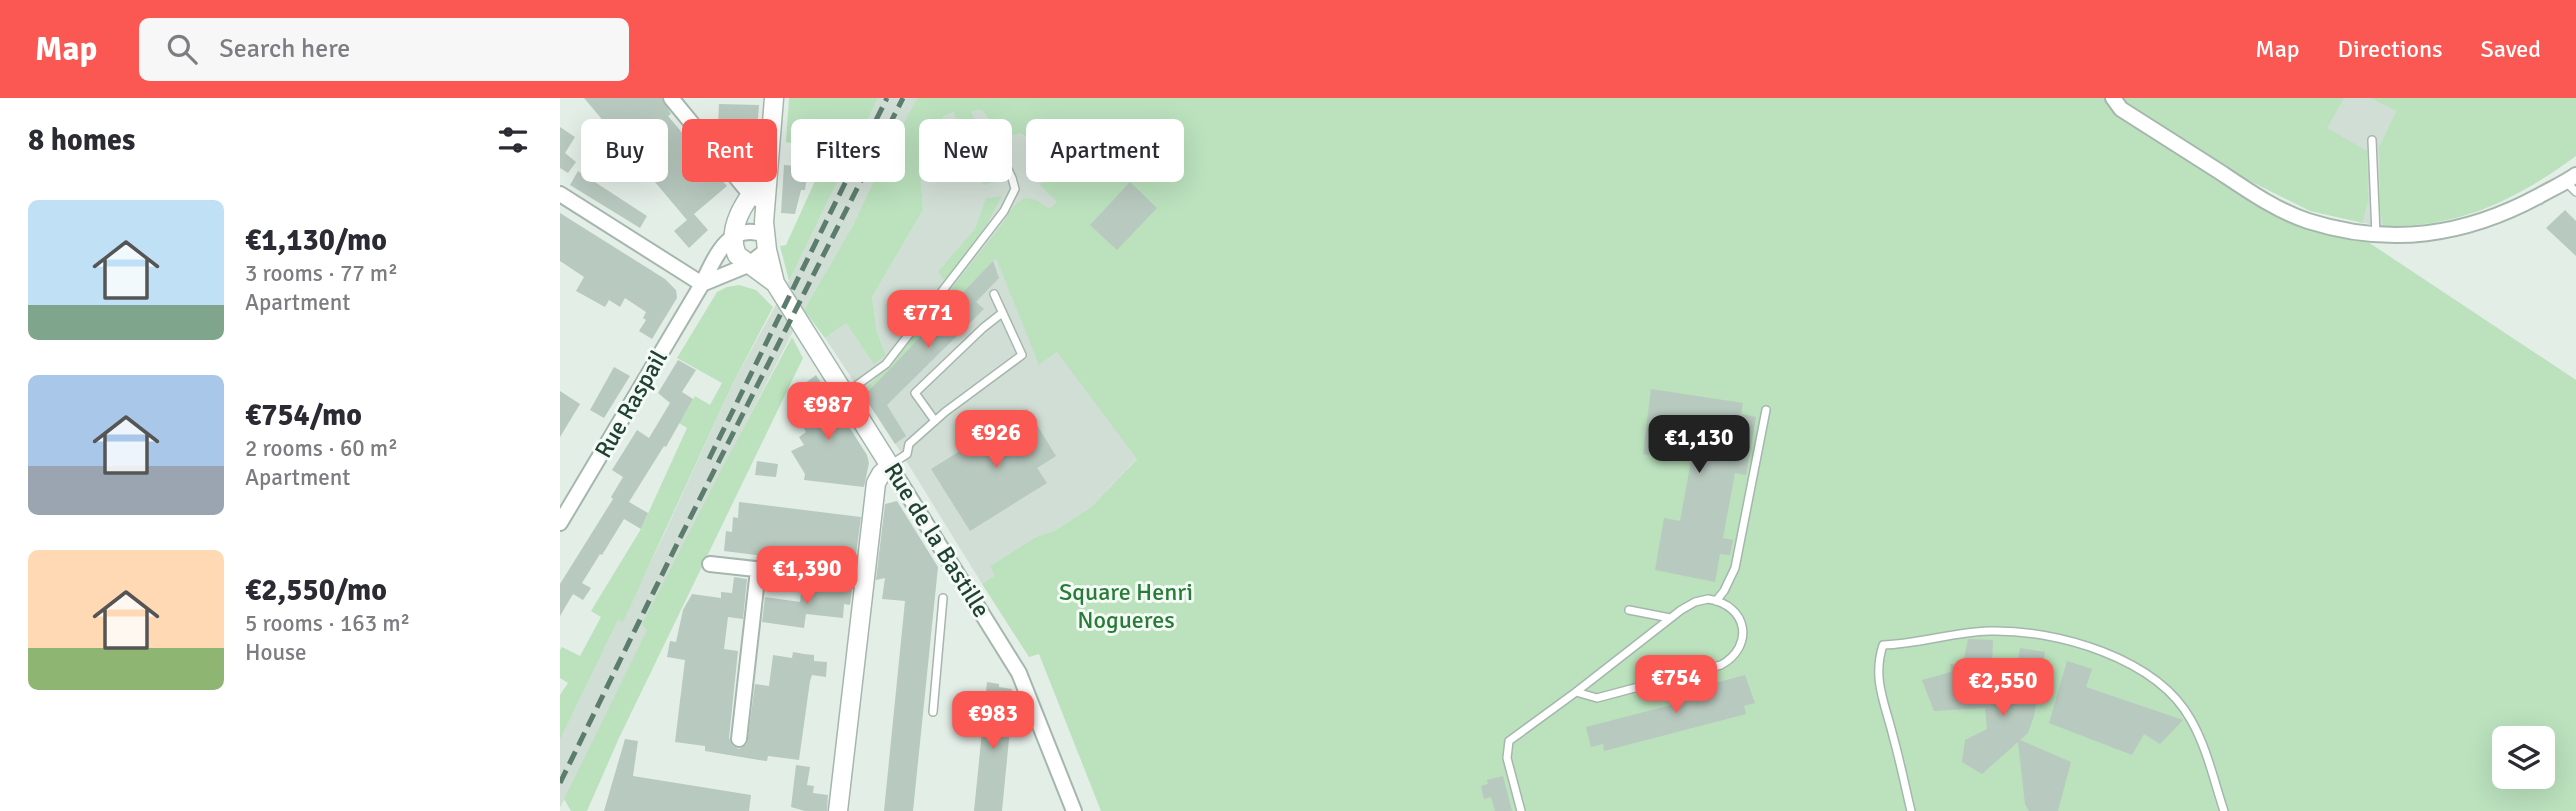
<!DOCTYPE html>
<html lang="en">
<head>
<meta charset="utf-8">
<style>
  :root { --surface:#fff; --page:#f7f7f7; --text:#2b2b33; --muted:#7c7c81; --accent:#fc5853 }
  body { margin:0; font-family:Signika,sans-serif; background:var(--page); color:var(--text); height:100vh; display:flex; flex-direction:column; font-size:26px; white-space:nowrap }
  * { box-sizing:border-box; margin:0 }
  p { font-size:23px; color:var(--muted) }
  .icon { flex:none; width:38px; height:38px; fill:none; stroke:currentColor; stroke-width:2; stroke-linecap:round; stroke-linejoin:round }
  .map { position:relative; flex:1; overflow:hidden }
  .drawer { display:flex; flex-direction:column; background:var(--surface); width:560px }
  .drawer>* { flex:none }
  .hud { position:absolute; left:21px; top:21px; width:665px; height:63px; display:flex; gap:14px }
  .buttons { position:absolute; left:1932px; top:628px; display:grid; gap:14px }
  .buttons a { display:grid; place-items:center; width:63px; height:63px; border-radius:10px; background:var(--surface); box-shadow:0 7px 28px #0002; font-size:35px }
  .price { position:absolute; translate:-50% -60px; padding:0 16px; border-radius:14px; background:var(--accent); color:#fff; font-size:23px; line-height:46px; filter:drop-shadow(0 2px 4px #0008) }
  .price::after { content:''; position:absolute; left:50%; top:42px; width:21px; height:16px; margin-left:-10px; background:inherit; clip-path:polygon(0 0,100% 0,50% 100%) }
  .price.selected { background:#222; color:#fff }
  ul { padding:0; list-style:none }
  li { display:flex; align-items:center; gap:21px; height:175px; padding:0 28px }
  li span { display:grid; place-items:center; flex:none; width:196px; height:140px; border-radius:10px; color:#555 }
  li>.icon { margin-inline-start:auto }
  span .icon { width:84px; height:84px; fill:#fffc; stroke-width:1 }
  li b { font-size:30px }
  h2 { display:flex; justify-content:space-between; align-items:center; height:84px; padding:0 28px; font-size:30px }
  .pill { padding:0 24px; border-radius:10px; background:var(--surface); box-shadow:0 7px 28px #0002; font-size:24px; line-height:63px }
  .pill.selected { background:var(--accent); color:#fff }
  header { display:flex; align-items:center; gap:42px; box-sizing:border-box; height:98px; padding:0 35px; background:var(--accent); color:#fff }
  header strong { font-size:33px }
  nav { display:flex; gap:38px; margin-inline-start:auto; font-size:24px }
  .search { width:490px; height:63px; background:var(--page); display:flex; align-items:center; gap:18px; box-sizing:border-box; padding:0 24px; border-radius:10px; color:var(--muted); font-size:26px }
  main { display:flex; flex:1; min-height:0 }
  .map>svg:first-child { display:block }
  .built { fill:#d1ded5 }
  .green { fill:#bbe1bd; fill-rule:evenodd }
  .building { fill:#b8c9bf }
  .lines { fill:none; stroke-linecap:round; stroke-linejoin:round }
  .service-casing { stroke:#a5b7ad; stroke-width:10 }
  .minor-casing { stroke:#a5b7ad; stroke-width:18 }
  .tertiary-casing { stroke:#a5b7ad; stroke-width:21 }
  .service { stroke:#fff; stroke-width:7 }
  .minor { stroke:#fff; stroke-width:14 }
  .tertiary { stroke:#fff; stroke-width:18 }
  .rail { stroke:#5c7d6d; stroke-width:5; stroke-dasharray:14 7; stroke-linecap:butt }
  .labels { text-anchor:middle; stroke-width:6; stroke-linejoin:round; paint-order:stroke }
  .street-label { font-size:24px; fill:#214132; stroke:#f4faf6 }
  .park-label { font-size:24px; fill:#287c36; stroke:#f4faf6 }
</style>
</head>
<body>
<header>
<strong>Map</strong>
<div class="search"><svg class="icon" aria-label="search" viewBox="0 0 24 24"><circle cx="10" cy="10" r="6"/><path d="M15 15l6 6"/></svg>Search here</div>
<nav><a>Map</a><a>Directions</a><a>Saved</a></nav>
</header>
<main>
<section class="drawer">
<h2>8 homes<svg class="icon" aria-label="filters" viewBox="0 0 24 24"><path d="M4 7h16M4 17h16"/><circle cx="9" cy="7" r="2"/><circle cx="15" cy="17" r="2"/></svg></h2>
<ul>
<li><span style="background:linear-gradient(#bfe0f5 75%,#7fa58c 0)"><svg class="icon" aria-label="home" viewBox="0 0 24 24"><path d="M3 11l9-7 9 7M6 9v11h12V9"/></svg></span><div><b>€1,130/mo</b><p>3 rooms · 77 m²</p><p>Apartment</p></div></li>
<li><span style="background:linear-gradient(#a9c7e8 65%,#9aa5b1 0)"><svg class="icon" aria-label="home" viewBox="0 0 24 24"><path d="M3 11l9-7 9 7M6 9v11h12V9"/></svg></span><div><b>€754/mo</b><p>2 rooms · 60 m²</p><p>Apartment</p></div></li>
<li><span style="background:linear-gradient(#ffd9b3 70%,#8fb573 0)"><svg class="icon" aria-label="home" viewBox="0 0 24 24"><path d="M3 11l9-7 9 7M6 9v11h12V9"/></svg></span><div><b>€2,550/mo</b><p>5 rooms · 163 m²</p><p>House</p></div></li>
</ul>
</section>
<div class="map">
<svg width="2016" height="713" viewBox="0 0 2016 713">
  <rect width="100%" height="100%" fill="#e3eee7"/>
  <path class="built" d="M318,0H357L325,59L293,127L244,212L83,526L88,531L0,710V642L58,522L62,523L102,441L172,287L229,183Z
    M1784,0H1810L1836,13L1819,49L1820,114L1823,128L1803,125L1808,103L1766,30Z
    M422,12L443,41L459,35L495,59L498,103L479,267L513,242L599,337L531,409L496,432L476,439L430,468L436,478L422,486L340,353L265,240L286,225L314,265L326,257L317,234L312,199L363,112L360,69L366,45L384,18L394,14Z"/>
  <path class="green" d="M229,0H318L229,183L220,148L226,147L260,72L257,71L249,49L226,44Z
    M357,0H1545L1569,23L1679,92L1808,144L2016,282V713H541L479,556L469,559L422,486L435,478L430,468L476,439L496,432L531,409L577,361L497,254L479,267L436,160L304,299L301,295L339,257L443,125C456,102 465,91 489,111L497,104L480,87L494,59L460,35L443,41L422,12L411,13L418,30L440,61L443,81L424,87L406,59L394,14L384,18L366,45L360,69L363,112L312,199L317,234L326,257L314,266L286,225L265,240L244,212L293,127L325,59ZM1944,640H1983V679H1944Z
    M1560,0H1784L1767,30L1807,53L1808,103L1803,125L1750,113L1684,80Z
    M1810,0H2016V58C1956,102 1899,130 1823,128L1820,114L1819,49L1836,13Z
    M442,98L417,144L384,182L378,174L415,131L426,100Z
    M179,187L196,192L213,209L172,287L63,524L58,522L0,642V597L8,585L0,580V552L2,549L20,558L41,519L31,513L81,431L127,330L119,325L135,298L150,307L162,285L117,260L157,194L167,189Z
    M232,239L243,260L59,640L27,713H11L4,701L87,532L82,526L168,359Z"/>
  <path class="building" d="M24,0H102L111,16L108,18L167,88L127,122Z
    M159,6L199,7L197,32L158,27Z
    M0,29L15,39L5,55L16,64L8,75L0,70Z
    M224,67L248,69L245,92H241L235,116L221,115Z
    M18,73L87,118L80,130L10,87Z
    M570,84L597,110L557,152L530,127Z
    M2005,112L2016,123V158L1986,130Z
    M0,115L105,181L116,192L117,200L92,241L79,233L86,222L83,220L86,214L65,200L60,209L49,202L45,209L16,193L24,179L0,163Z
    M134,116L148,132L129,150L114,133Z
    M433,163L439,180L416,204L424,211L327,307L346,338L335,346L304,298Z
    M118,262L136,272L122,294L133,301L106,349L104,348L69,404L88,415L81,431L64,421L42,457L40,456L22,485L31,490L23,502L13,496L0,518V486L53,401L51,399L63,379L52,372L77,332L89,340L110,305L98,295Z
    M54,269L70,278L44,320L30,312Z
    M256,277L307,357L309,365L304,389L244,382L245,376L231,353L244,347L239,339L246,334L234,313L241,308L239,305L250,297L244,286Z
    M1091,291L1183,305L1181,316L1196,319L1186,377L1175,375L1163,440L1173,442L1170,457L1160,456L1155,484L1095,472L1104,420L1120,423L1131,363L1083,356Z
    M0,293L20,306L0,339Z
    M467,311L496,358L477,370L487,385L410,433L371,371Z
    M197,363L218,366L216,379L195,377Z
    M337,403L378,469L353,713H324L345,503L322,501L325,480L316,482L325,406Z
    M179,404L301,419L294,472L244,467L245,463L164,453L166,433L172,434L173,419L178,420Z
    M174,479L187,481L183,521L168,519L164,551L178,553L169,640L173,648L179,651L187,646L195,586L209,588L213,557L232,560L233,554L244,556L254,557V563L267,564L266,579L252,577L250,583L239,662L208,658L207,663L199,662L145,653V648L115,644L125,562L107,559L110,543L116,544L123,512L132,496L161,500V494L172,495Z
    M242,486L292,491L290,507L284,506L283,520L246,516L244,530L202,524L205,499L240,504Z
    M1408,541L1433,542L1432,567L1457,570L1460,550L1485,554L1474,618L1468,635L1460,642L1511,664L1498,713H1469L1465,706L1458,644L1422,676L1402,664L1405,642L1427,631L1425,610L1374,613L1362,582L1391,574L1390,566H1403Z
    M1507,563L1532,571L1526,589L1623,622L1600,646L1584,636L1572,657L1489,625Z
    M1185,577L1195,605L1184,608L1186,616L1044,653L1043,646L1031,649L1026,629L1131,602L1129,592Z
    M427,584L439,586V589L452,591L451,606H444L440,630L450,631L442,713H414Z
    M65,641L78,643L73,678L191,697L189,713H44Z
    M236,667L250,669L247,687L254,688L253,695L268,697L267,713H245L231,709Z
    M943,678L952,713H935L931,699L924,701L921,688L928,686L927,682Z"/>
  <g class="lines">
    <g class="service-casing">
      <path id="service" d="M1812,42L1816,136
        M2006,84L2016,94
        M286,295L326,266L444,113L455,91L452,80L437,49
        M375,323L355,295L423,230L442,215
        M330,367L347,356L349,346L385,314L462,257L434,196
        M1148,501C1188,507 1195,548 1161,567L1037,600L1016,594L1121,512L1135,504Z
        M1156,503L1164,493L1175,470L1206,312
        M1069,512L1110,520
        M373,614L383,500
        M961,713L947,660L949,643L1016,594
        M1351,713C1345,688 1340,663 1333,638C1325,605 1312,581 1323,547C1359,546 1393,534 1429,533C1496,531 1597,560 1631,622C1647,650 1654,683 1664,713"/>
    </g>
    <g class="minor-casing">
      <path id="minor" d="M111,0L185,90L199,102
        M1553,0L1561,11C1594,32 1627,53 1660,74C1687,92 1717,113 1748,123C1830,149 1905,138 1979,98C1991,91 2005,85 2016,77
        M0,96L142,186
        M142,186L188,167L207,152
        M330,368L459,575L514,713
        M0,425L142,186C155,159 169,123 205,137
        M150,466L305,483
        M179,641L198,472"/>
    </g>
    <g class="tertiary-casing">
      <path id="tertiary" d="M214,0L204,124L207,152L215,185L330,368L321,376L316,385L278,713
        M207,74C190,97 164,128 177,157L215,185"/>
    </g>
    <use href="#service" class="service"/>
    <use href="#minor" class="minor"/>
    <use href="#tertiary" class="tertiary"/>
    <path class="rail" d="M149,361L327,0
      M0,685L120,440L343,0"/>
  </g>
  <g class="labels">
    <g class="street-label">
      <text transform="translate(71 306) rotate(-60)" y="8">Rue Raspail</text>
      <text transform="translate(377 442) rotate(58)" y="8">Rue de la Bastille</text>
    </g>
    <g class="park-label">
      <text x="566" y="502">Square Henri<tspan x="566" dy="28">Nogueres</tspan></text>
    </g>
  </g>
</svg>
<div class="buttons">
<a><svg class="icon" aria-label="layers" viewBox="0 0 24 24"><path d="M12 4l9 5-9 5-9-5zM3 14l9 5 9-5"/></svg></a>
</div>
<b class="price" style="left:368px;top:252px">€771</b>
<b class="price" style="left:268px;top:344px">€987</b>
<b class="price" style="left:436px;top:372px">€926</b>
<b class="price selected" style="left:1139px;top:377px">€1,130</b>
<b class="price" style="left:247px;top:508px">€1,390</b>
<b class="price" style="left:1116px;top:617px">€754</b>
<b class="price" style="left:1443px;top:620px">€2,550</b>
<b class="price" style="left:433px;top:653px">€983</b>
<div class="hud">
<a class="pill">Buy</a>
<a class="pill selected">Rent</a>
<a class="pill">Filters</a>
<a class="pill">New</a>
<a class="pill">Apartment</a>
</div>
</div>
</main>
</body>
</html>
